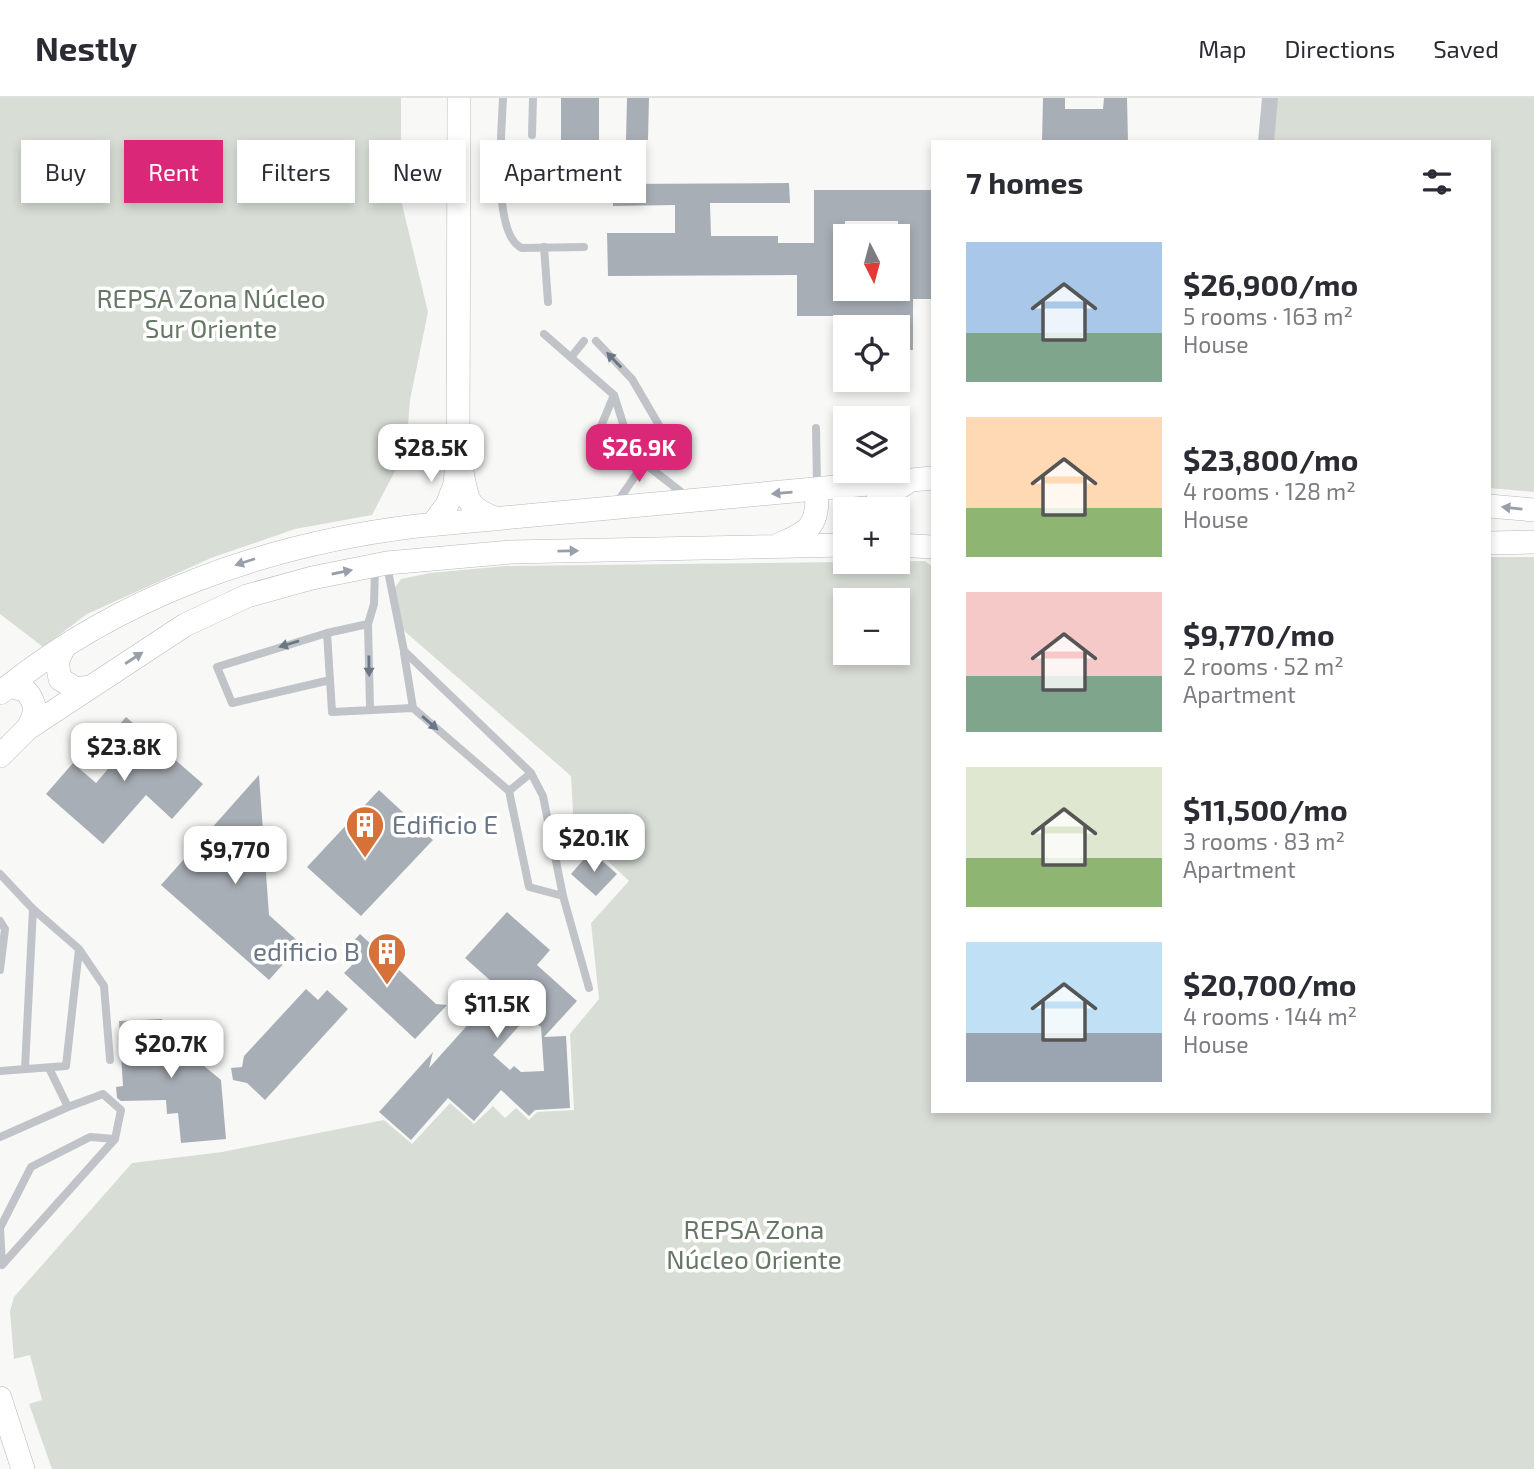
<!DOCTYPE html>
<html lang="en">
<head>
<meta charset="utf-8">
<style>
  :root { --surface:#fff; --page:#f2f2f3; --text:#2b2b33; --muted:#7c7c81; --line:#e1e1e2; --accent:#db2777 }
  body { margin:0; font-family:"Exo 2",sans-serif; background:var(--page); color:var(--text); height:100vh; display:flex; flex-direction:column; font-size:26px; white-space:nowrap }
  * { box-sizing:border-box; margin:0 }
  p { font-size:23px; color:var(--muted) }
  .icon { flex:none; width:38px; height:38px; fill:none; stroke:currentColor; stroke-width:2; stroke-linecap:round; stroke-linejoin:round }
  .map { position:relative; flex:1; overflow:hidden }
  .panel { position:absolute; left:931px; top:42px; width:560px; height:973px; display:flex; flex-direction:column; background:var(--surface); border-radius:0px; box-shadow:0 4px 10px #0003 }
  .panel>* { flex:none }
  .guide { position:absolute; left:21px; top:42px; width:665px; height:63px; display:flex; gap:14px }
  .needle { width:46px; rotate:174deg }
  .buttons { position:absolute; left:833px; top:126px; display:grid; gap:14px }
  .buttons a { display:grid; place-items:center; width:77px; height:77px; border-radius:0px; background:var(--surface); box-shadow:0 4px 10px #0003; font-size:35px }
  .price { position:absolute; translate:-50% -60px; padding:0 16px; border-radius:14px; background:#fff; color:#222; font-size:23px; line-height:46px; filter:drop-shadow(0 2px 4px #0008) }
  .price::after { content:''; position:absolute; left:50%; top:42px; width:21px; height:16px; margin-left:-10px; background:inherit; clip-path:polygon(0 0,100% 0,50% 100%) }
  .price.current { background:var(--accent); color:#fff }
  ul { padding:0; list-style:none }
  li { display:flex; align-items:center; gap:21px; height:175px; padding:0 35px }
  li span { display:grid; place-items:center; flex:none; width:196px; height:140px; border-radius:0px; color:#555 }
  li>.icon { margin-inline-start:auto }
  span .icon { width:84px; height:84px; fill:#fffc; stroke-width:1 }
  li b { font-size:30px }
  h2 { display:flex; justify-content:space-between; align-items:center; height:84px; padding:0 35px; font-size:30px }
  .tag { padding:0 24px; border-radius:0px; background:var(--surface); box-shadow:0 4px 10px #0003; font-size:24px; line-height:63px }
  .tag.current { background:var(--accent); color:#fff }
  header { display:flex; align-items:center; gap:42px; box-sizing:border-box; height:98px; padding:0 35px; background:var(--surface); border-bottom:2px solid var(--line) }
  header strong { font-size:33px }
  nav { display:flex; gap:38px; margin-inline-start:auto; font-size:24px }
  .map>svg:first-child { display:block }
  .green { fill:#d8ddd6; fill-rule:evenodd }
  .building { fill:#a8aeb5; fill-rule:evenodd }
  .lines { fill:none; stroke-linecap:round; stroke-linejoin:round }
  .secondary-casing { stroke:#b5b9be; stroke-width:24 }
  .lane { stroke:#c0c4c8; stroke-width:8 }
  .street { stroke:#c0c4c8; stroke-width:16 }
  .secondary { stroke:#fff; stroke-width:23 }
  .oneway { fill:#6a7685 }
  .oneway2 { fill:#979faa }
  .labels { text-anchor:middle; stroke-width:7; stroke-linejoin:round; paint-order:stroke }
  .park-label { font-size:26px; fill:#667865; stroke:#fff }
  .poi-label { font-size:26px; fill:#6a7685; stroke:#fff; text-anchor:start }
</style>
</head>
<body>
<header>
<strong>Nestly</strong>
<nav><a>Map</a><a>Directions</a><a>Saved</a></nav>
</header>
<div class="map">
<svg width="1534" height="1371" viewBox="0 0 1534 1371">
  <rect width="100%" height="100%" fill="#f8f9f7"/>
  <path class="green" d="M0,0H401V102L428,214L410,302L406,352L372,417L295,431L211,460L87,516L43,549L0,516Z
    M1272,0H1534V394L1489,390V44H1268Z
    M1489,459H1534V1371H52L29,1306L42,1302L30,1257L14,1261L10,1213L14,1199L132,1065L222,1054L384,1022L412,1046L450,1005L474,1026L493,1008L505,1020L516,1010L529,1022L537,1014L574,1012L570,936L599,901L591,825L629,783L574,731L571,678L402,531L394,491L401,481L430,475L506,468L925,463L933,469V1013H1489ZM845,502H898V555H845Z"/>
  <path class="building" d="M561,0H599V59H561Z
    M627,0H649L648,42H626Z
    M1043,0H1065V11H1103L1104,0H1127L1128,44H1042Z
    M789,85L790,105H710L711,138H778V145H814V92H933V201H913V252H898V229H835V218H797V177L608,178L607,135H675V107L613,108V86ZM845,123H898V191H845Z
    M126,619L203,686L172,721L146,697L103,746L46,696L73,665L96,685L113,665L97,652Z
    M259,677L269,817L301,846L269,882L161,787Z
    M379,692L433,742L361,818L307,769Z
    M591,753L617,776L596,798L571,776Z
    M507,814L550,852L537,867L577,903L544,939L566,938L570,1010L535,1012L529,1018L501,992L474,1023L448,1000L411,1042L379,1014L433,954L429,970L500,891L465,860ZM528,918L541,929L544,973L521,974L514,968L510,972L493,957Z
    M360,836L436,906L447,907L415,941L344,875L357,862L346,851Z
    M306,891L318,902L327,892L348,911L265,1002L247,985L233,982L231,970L242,969L244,958Z
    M162,921L163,934L221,982L226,1041L181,1045L178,1015L167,1016L166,1002L121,1003L117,1000L116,989L123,988L119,923Z"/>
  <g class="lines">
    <g class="secondary-casing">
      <path id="secondary" d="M461,369C468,401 464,409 497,421
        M1489,408L1534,412
        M871,411L880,401L905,386
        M432,427L447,407L455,386L458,353L459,0
        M1489,445L1534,444
        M780,446C812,433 818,426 817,391
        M898,447L933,449
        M64,549L57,564L60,581L76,591L90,589
        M9,588L25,592C38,606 36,617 27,631
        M0,595C118,498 267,446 417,428L933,380
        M0,658L27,631L185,527L247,498L312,480L387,465L511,454L845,447
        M0,1300L23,1371"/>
    </g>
    <path class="lane" d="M503,0C502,30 491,137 522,150L584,149
      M532,37L533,0
      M500,97H584
      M544,149L548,204
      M544,236L614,297L627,338L644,365L685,397
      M596,243L632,281L677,358
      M572,258L584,243
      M816,330L817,388
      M592,350L614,297
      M606,360L627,338
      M616,406L644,365
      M387,468L404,553L531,675L543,698L563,798L589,890
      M375,471L374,506L368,526L327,535L217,569L232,605L330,582L332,614L413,610L509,693L529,789L563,798
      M368,526L370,611
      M327,535L330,582
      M404,555L413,610
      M509,693L531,675
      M0,776L33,811L79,851L66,968L0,973
      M0,823L5,831L0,872
      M79,851L104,888L110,962
      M25,970L33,811
      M49,970L68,1009L103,996L121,1012L115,1041L2,1167L0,1130L31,1069L90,1039L115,1041
      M0,1039L68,1009"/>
    <path class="street" d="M1266,44L1270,0"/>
    <use href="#secondary" class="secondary"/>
  </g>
  <defs><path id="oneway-solid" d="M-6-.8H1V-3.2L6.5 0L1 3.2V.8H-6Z" transform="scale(1.75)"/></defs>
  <g class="oneway">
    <use href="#oneway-solid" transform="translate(614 262) rotate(-134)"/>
    <use href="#oneway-solid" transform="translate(289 546) rotate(163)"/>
    <use href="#oneway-solid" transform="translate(369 568) rotate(89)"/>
    <use href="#oneway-solid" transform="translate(430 625) rotate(41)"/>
  </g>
  <g class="oneway2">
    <use href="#oneway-solid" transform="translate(782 395) rotate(175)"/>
    <use href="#oneway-solid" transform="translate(1512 410) rotate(-174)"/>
    <use href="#oneway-solid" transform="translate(568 453) rotate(-1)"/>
    <use href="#oneway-solid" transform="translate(245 464) rotate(162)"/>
    <use href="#oneway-solid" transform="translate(342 474) rotate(-11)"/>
    <use href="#oneway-solid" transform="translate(134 560) rotate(-33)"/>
  </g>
  <defs>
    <g id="building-pin" transform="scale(2.0125)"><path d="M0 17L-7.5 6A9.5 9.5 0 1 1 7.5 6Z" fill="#d67139" stroke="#fff"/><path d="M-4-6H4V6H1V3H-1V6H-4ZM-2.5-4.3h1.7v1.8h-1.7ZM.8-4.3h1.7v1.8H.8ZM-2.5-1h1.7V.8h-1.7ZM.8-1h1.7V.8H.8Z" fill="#fff"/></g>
  </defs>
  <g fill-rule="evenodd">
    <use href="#building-pin" x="365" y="727"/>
    <use href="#building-pin" x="387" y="854"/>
  </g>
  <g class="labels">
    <g class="park-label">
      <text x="211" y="210">REPSA Zona Núcleo<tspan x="211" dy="30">Sur Oriente</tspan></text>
      <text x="754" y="1141">REPSA Zona<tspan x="754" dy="30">Núcleo Oriente</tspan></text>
    </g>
    <g class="poi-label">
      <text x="392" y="736">Edificio E</text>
      <text x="360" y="863" text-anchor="end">edificio B</text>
    </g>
  </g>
</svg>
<div class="buttons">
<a><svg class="needle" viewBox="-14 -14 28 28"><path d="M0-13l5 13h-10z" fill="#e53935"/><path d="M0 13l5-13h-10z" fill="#7c7c81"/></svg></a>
<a><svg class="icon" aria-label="locate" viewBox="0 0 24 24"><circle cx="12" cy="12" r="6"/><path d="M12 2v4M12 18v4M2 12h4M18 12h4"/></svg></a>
<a><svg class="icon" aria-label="layers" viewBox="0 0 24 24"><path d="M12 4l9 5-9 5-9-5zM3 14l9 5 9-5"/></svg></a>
<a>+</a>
<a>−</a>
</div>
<b class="price" style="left:431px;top:386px">$28.5K</b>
<b class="price current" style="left:639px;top:386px">$26.9K</b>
<b class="price" style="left:124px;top:685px">$23.8K</b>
<b class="price" style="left:594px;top:776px">$20.1K</b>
<b class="price" style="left:235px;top:788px">$9,770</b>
<b class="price" style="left:497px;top:942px">$11.5K</b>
<b class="price" style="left:171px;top:982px">$20.7K</b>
<div class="guide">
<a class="tag">Buy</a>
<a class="tag current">Rent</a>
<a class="tag">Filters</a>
<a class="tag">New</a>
<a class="tag">Apartment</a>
</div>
<section class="panel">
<h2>7 homes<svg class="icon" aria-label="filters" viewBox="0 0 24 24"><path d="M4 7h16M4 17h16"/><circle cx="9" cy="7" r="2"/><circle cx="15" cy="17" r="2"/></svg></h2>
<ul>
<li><span style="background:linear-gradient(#a9c7e8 65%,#7fa58c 0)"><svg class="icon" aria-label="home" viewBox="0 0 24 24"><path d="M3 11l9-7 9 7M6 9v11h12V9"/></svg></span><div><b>$26,900/mo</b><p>5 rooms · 163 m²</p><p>House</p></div></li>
<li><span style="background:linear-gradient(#ffd9b3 65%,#8fb573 0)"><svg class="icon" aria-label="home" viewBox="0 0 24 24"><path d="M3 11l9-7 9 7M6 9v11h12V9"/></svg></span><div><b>$23,800/mo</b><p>4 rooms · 128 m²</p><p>House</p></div></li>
<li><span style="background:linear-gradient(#f6c9c9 60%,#7fa58c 0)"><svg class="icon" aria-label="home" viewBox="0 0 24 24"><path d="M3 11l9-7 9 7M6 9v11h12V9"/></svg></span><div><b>$9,770/mo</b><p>2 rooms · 52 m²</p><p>Apartment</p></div></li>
<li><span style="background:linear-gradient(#dfe7d0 65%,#8fb573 0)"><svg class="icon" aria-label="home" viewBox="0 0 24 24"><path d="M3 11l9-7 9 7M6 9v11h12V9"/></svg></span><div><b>$11,500/mo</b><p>3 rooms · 83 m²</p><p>Apartment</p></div></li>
<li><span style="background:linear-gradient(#bfe0f5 65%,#9aa5b1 0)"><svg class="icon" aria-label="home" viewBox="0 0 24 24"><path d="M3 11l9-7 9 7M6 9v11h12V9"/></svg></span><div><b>$20,700/mo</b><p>4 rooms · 144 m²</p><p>House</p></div></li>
</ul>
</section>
</div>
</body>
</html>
